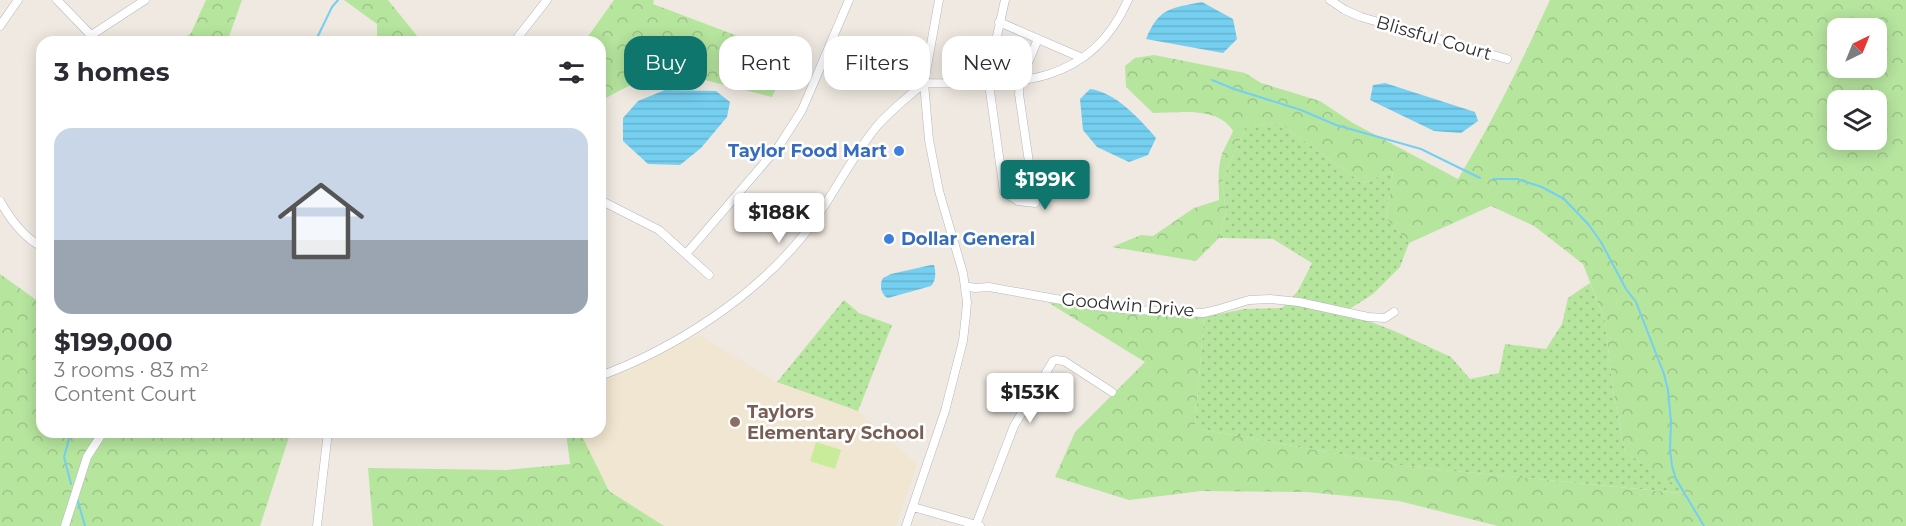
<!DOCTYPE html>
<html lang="en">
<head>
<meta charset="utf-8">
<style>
  :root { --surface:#fff; --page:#f2f2f3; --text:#2b2b33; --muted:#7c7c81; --line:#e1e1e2; --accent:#0f766e }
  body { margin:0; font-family:Montserrat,sans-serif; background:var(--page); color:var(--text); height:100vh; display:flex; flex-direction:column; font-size:22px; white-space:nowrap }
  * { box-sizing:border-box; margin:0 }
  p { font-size:20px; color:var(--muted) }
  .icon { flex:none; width:33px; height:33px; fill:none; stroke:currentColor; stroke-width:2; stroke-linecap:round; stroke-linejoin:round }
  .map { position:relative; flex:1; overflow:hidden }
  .drawer { position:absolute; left:36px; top:36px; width:570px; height:402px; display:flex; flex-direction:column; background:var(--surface); border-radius:18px; box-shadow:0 3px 15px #0003 }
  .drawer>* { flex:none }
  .guide { position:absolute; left:624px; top:36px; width:570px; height:54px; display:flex; gap:12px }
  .needle { width:39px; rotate:43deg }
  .fabs { position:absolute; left:1827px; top:18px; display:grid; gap:12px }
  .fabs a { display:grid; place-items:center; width:60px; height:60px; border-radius:12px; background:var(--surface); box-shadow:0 3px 15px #0003; font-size:30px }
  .price { position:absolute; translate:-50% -51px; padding:0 14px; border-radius:6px; background:#fff; color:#222; font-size:20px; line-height:39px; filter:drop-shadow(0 2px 3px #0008) }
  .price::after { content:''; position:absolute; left:50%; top:36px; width:18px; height:14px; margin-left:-9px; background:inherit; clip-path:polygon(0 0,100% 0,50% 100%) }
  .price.selected { background:var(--accent); color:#fff }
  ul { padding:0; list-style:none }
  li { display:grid; align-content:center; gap:12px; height:318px; padding:0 18px }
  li+li { border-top:2px solid var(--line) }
  li span { display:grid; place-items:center; height:186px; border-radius:18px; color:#555 }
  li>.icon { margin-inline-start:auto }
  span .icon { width:108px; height:108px; fill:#fffc; stroke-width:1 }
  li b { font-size:26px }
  h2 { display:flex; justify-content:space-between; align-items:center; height:72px; padding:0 18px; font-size:26px }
  .chip { padding:0 21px; border-radius:18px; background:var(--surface); box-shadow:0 3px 15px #0003; font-size:21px; line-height:54px }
  .chip.selected { background:var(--accent); color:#fff }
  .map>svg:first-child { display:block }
  .education { fill:#f0e6d1 }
  .grass { fill:url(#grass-dots) }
  .forest { fill:url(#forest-crowns); fill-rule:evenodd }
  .pitch { fill:#c9ec9a }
  .water { fill:url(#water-rules) }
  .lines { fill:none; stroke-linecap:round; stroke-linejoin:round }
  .stream { stroke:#75cff0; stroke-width:2 }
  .minor-casing { stroke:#b4b7c1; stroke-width:9 }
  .minor { stroke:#fff; stroke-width:8 }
  .shop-dot { fill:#3f7fe0; stroke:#fff; stroke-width:2 }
  .education-dot { fill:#8d6e63; stroke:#fff; stroke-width:2 }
  .labels { text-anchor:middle; stroke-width:5; stroke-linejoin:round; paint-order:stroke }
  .street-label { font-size:18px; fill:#2e2e2e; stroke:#fff }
  .shop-label { font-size:18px; font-weight:bold; fill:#366cbe; stroke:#fff; text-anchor:end }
  .education-label { font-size:18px; font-weight:bold; fill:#785e54; stroke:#fff; text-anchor:start }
</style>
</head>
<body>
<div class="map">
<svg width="1906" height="526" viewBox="0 0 1906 526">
  <defs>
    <pattern id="grass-dots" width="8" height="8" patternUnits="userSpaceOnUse" patternTransform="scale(1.5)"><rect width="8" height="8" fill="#b6e59e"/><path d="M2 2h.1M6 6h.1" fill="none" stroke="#9dc588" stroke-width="1.8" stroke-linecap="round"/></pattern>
    <pattern id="forest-crowns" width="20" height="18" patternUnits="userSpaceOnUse" patternTransform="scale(1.5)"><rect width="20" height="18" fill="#b6e59e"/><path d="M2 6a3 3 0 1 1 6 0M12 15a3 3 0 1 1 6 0" fill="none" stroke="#9dc588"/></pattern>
    <pattern id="water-rules" width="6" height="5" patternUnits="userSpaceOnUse" patternTransform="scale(1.5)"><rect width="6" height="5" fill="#75cff0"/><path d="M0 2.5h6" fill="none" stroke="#66b2ce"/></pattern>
  </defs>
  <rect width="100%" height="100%" fill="#efe9e1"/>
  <path class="education" d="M699,335L777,382L858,411L917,464L896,526H664L609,491L580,432H600V377Z"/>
  <path class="grass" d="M1280,123L1362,183L1393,171L1386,218L1409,243L1400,267L1373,294L1345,312L1392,330L1451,357L1470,379L1499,373L1505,344L1546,349L1562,324L1568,298L1590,283L1605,321L1613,390L1625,452L1691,494L1404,466L1195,428L1204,317L1244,309L1282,308L1298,291L1312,263L1273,239L1219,238L1226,213L1222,181L1246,126Z
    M844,300L859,313L892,325L858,411L777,382Z"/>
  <path class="forest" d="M206,0H242L227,42H180L191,33Z
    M344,0H388L422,42H377V24Z
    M614,0H654L653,4L777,51L785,70L772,97L689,76L638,81L600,101V42H584Z
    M1550,0H1906V526H1498L1399,501L1307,492L1201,491L1129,500L1055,477L1075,432L1145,362L1049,303L1204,317L1195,428L1404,466L1689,494L1625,452L1613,390L1605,321L1583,264L1534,226L1491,206L1409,243L1386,218L1393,171L1362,183L1280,123L1246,126L1222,181L1226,213L1219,238L1196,261L1112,247L1141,235L1153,236L1194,208L1219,200C1219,184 1217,169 1222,154C1225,146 1230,139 1233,131C1218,106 1178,113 1153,113L1126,87L1125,66L1135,58L1154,55L1245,73L1261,83L1320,101L1353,123L1458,179C1493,121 1522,61 1550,0ZM1838,28H1876V68H1838ZM1838,100H1876V140H1838Z
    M0,274L42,304V432H279L289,437L260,526H0Z
    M566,432H580L609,491L664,526H373L368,468L506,470L570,464Z"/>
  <path class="pitch" d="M816,442L841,450L835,469L810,461Z"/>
  <path class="water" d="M1202,2L1233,19L1237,39L1223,53L1146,39C1159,7 1172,8 1202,2Z
    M1385,83L1475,112L1478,121L1461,133L1434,131L1370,100L1373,85Z
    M1090,89C1115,92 1140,119 1156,138L1148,155L1129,162L1097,147L1083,130L1080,99Z
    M665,90L716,91L730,102L727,117L701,148L680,165L648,164L623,141V118L638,101Z
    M931,265H934C936,272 936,281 931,286L888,298C881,295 879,284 883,278L891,274Z"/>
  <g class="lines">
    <path class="stream" d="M315,42L332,7L338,0
      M1212,80L1234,89L1301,110L1336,125L1421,149L1480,178
      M1493,179H1517L1542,187L1564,199L1589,225L1601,242L1626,289L1636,302L1664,374L1668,390L1671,422L1670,449L1672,466L1676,479L1704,526
      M71,484L64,457L71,432
      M77,498L85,526"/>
    <g class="minor-casing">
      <path id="minor" d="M57,0L88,32L94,42
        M1005,0L993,54L989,84L1004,192L1018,201L1035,203L1019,94L1020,82L1038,39
        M1330,0L1345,10L1361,17L1507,59
        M999,22L1082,58
        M0,26L18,0
        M90,36L145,0
        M514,42L547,0
        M600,200L659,230L709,275
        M0,201C10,219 23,237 42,247
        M686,254L779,146L802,110L849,0
        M965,286L975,288L989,287L1095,306L1135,310L1203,313L1216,310L1249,300L1270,299L1299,302L1368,317L1385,318L1394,312
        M600,376C676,348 756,296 806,232C832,198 850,159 877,126C891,110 908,97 924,83C1008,84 1088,91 1128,0
        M913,507L980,526
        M976,525L1014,426L1053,361L1056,360L1064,361L1112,392
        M65,526L87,457L103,432
        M317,526L328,432
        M906,526L945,411L963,341L966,314L967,302L963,273L939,191L929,140L924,83L939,0"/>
    </g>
    <use href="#minor" class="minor"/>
  </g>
  <g class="shop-dot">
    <circle cx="899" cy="151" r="6"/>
    <circle cx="889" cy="239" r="6"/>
  </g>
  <circle class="education-dot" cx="735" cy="422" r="6"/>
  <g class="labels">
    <g class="street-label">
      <text transform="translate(1434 38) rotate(16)" y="6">Blissful Court</text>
      <text transform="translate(1128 305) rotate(5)" y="6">Goodwin Drive</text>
    </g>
    <g class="shop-label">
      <text x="887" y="157">Taylor Food Mart</text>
      <text x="901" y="245" text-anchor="start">Dollar General</text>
    </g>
    <g class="education-label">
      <text x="747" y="418">Taylors<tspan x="747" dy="21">Elementary School</tspan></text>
    </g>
  </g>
</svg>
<div class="fabs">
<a><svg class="needle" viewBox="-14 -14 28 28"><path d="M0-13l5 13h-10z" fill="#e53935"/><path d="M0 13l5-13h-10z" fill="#7c7c81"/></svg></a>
<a><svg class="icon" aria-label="layers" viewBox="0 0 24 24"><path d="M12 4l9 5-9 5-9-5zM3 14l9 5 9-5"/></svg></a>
</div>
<b class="price selected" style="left:1045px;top:211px">$199K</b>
<b class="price" style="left:779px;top:244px">$188K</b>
<b class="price" style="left:1030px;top:424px">$153K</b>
<div class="guide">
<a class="chip selected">Buy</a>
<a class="chip">Rent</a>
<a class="chip">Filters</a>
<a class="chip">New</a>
</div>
<section class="drawer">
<h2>3 homes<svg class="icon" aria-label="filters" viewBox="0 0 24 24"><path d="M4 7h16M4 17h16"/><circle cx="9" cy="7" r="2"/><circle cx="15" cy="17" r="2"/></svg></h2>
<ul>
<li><span style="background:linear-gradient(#c9d6e8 60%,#9aa5b1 0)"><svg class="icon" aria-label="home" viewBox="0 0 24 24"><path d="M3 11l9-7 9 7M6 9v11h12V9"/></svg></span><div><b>$199,000</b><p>3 rooms · 83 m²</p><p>Content Court</p></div></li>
</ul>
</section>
</div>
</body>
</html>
